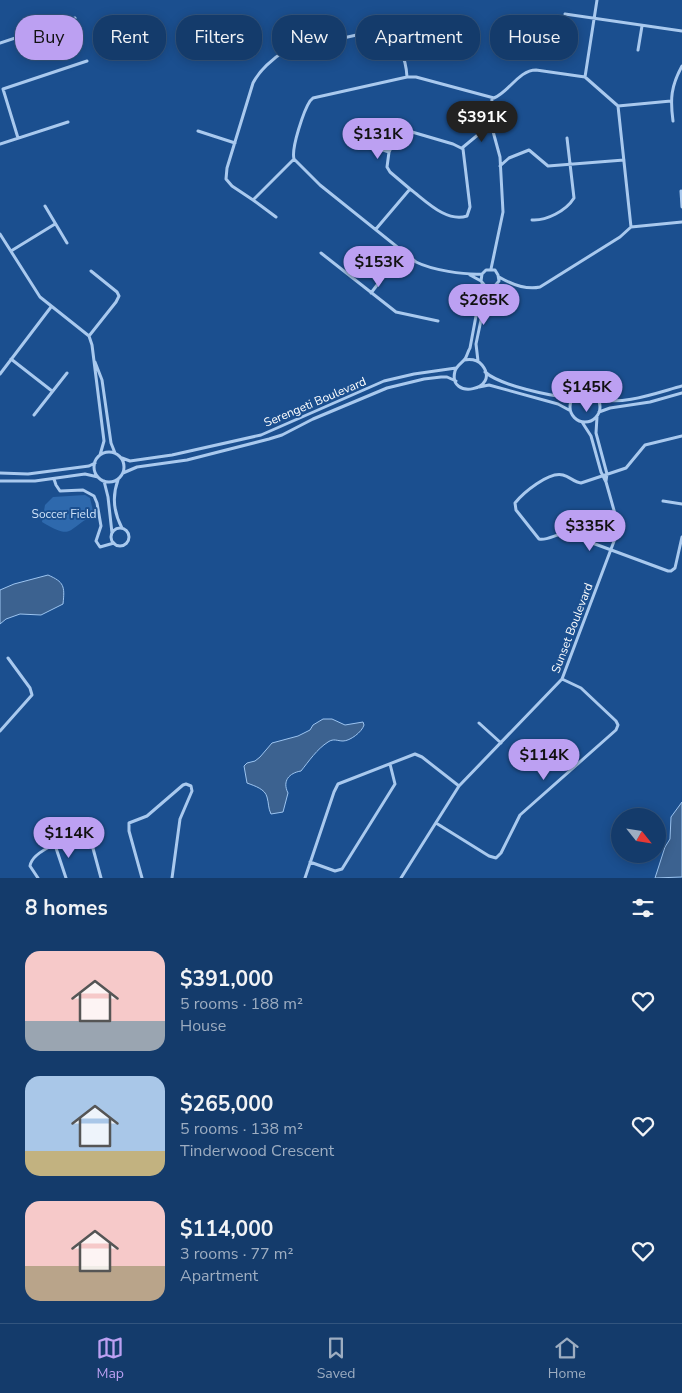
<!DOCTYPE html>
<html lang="en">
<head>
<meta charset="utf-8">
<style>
  :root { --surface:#143b6b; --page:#1d4271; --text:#f1f3f6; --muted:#9dadc1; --line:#33557e; --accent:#bca0f2 }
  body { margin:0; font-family:"Nunito Sans",sans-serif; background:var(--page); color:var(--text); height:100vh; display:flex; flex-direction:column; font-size:19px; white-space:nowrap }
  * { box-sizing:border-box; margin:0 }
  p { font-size:16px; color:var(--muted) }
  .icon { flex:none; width:28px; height:28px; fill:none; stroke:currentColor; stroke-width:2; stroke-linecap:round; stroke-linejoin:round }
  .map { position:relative; height:878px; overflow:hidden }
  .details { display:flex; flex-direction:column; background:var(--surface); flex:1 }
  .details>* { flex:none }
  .hud { position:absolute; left:15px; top:15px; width:652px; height:45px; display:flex; gap:10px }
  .needle { width:32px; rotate:120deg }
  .tools { position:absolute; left:611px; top:808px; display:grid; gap:10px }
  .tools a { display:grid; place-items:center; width:55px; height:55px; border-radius:50%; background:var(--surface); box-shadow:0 2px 12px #0003,0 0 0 1px var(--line); font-size:25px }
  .price { position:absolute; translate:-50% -42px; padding:0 11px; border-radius:18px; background:var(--accent); color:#111; font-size:16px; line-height:32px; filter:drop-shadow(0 1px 2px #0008) }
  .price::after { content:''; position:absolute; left:50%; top:30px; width:15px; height:11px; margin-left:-8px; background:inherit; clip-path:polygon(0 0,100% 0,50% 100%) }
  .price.on { background:#222; color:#fff }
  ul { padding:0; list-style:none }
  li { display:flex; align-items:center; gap:15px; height:125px; padding:0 25px }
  li span { display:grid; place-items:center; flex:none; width:140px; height:100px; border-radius:15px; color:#555 }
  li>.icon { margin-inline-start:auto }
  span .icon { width:60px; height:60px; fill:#fffc; stroke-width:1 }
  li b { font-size:21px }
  h2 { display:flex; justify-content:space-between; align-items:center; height:60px; padding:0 25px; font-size:21px }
  .pill { padding:0 18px; border-radius:20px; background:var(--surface); box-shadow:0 2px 12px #0003,0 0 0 1px var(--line); font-size:18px; line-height:45px }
  .pill.on { background:var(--accent); color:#111 }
  .menu { display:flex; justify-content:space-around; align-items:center; height:70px; border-top:1px solid var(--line); background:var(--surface); font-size:14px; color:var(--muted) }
  .menu a { display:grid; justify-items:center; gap:2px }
  .menu .on { color:var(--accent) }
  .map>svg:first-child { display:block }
  .green { fill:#2e69ad }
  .water { fill:#3c6290; stroke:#9cc4f0 }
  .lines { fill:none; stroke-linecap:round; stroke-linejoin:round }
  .minor { stroke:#a9c9ee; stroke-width:3 }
  .labels { text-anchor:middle; stroke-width:4; stroke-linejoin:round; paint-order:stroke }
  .street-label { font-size:12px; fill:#fff; stroke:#1b4f8f }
  .park-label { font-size:12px; fill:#cfe3fa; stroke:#1b4f8f }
</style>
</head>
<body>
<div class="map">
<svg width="682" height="878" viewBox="0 0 682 878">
  <rect width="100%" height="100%" fill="#1b4f8f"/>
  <path class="green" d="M85,495L90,498L94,515C66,529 74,541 42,522L45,505L53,497Z"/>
  <path class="water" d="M48,575C64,582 65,586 63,604L41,615L20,614L6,619L0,624V590L14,584Z
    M323,719H332L345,725L363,722L364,725C362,732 350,741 343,741C337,741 334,738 328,742C317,749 309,761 301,771C289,773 282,781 288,793L283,812L271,814C268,808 269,804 267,797C265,789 255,786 247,783L244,766L247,763L255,761L260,757L272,743L298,736L310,730L313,725Z
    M682,802V877L655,878L665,847L670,839L671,817Z"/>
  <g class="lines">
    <path class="minor" d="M565,14L682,31
      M0,43L75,18
      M638,50L642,26
      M585,77L597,0
      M618,106L671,101
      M673,121C670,99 671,86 682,66
      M198,131L235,143
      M18,138L3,89L87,61
      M359,142L389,152
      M0,144L68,122
      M462,148L491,124
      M294,159L253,200L232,186L226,179L227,168L253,83C259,71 273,58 285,51L379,30C398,37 406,58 407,77
      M500,166L509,158L529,150L548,166L624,160
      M681,191L682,207
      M253,200L276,217
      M45,206L67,243
      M532,220C546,221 566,211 574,198L567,138
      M631,227L682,222
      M376,229L410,189C425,200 446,223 467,216L470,207L463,149L453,144L412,132H406L397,136L389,152L387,167L390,172L410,189
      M0,234L40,297L89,336L92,345L104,441L100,455
      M11,251L55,224
      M321,253L396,312L438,321
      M491,269L503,212L500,157L491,124L492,98
      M482,274C464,275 432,270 416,262L320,185L294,159C291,148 304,110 310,101L313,98L407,77H416L494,98C509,92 519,70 536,70L585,77L618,106L631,227L620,237L540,287C527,290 511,284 499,277
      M470,275L481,281
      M371,293L403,251
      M89,336L116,302L119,296L117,292L91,271
      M11,359L52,391
      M464,360C470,359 477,359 482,365C502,390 447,401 455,371C457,365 462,363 465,359C467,356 468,351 470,348L482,284
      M478,361L476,344L486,296L499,281L498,275L495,270H486L482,274L481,281L487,288L493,287
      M95,362L102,380L111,443L115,453
      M485,372C501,386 551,396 572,398
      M0,374L51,307
      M479,387L489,385L558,404L569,410
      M570 407a15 15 0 1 1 30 0a15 15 0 1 1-30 0Z
      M597,398C620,407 659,392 682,386
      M599,412L610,408L650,402L682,393
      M34,415L67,373
      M597,417L596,433L607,474L606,481
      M682,436L645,445L626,468L581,483C574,482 570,477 563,475C549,471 523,493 515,503L516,510L539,539C549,541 557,532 568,534L668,571H671L675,568L682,537
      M94 467a15 15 0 1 1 30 0a15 15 0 1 1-30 0Z
      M122,458L130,461L172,455L261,435L384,381L414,374L456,368
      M0,473L28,474L89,466L95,463
      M123,473L137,467L187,460L269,439L282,435L313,419L387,388L424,379L441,377H447L456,381
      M54,479L56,485L60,491L83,490L94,496L97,503L101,526L96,541L100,547L114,543
      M118,480C112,496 114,513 122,528
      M0,481H35L85,474L98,477
      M104,481L108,497L112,533
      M663,501L682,504
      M111 537a9 9 0 1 1 18 0a9 9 0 1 1-18 0Z
      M479,723L501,743
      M0,731L32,695L30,688L8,658
      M564,753L576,764
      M436,823L489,856L496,858L501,853L520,815L616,730L618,725L616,721L581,688L562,679
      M55,845L66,878
      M310,862L335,871L342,869L395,784L390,764
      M38,878L30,866C32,850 71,837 85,835L91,841L101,878
      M142,878L129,831V823L147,816L183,785L186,784L191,786L192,791L180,819L172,878
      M305,878L334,792L338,784L415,754L422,757L459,786
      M401,878L459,786L562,679L619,528L606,482L601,472L591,436L582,422"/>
  </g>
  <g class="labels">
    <g class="street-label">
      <text transform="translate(315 402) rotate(-23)" y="4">Serengeti Boulevard</text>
      <text transform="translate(572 628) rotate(-69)" y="4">Sunset Boulevard</text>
    </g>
    <g class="park-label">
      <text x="64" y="518">Soccer Field</text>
    </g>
  </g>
</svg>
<div class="tools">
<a><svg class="needle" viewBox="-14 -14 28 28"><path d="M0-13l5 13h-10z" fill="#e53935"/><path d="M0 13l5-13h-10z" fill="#9dadc1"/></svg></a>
</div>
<b class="price on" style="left:482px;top:143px">$391K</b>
<b class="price" style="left:378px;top:160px">$131K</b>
<b class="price" style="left:379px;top:288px">$153K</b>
<b class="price" style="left:484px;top:326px">$265K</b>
<b class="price" style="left:587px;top:413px">$145K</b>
<b class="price" style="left:590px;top:552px">$335K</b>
<b class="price" style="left:544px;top:781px">$114K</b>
<b class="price" style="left:69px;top:859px">$114K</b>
<div class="hud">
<a class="pill on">Buy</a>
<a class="pill">Rent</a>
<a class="pill">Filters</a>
<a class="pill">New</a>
<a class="pill">Apartment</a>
<a class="pill">House</a>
</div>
</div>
<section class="details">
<h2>8 homes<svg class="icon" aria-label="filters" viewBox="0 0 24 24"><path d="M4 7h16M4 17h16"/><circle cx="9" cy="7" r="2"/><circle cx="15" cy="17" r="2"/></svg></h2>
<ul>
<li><span style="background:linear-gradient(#f6c9c9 70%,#9aa5b1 0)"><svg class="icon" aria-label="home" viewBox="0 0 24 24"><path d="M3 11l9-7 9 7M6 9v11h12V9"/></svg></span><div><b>$391,000</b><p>5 rooms · 188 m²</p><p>House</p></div><svg class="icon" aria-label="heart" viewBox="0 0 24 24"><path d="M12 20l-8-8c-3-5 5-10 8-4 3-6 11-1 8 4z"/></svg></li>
<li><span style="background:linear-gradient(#a9c7e8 75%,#c2b280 0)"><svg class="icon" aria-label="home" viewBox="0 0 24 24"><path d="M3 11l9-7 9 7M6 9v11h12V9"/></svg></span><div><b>$265,000</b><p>5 rooms · 138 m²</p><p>Tinderwood Crescent</p></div><svg class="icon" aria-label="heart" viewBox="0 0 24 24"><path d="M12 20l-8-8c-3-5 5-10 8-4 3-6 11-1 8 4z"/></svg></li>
<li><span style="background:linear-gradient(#f6c9c9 65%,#b9a48a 0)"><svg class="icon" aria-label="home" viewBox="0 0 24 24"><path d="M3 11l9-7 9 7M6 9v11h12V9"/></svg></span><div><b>$114,000</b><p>3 rooms · 77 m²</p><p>Apartment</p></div><svg class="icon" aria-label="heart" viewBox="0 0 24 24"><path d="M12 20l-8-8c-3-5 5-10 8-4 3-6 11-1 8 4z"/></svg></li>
</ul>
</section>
<nav class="menu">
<a class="on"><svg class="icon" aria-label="map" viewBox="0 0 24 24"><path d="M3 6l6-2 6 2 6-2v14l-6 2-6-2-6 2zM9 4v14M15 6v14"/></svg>Map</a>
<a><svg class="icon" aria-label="saved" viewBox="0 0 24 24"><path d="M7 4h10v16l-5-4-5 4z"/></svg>Saved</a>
<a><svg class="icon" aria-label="home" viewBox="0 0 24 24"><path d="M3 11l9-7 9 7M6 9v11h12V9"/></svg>Home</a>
</nav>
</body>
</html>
